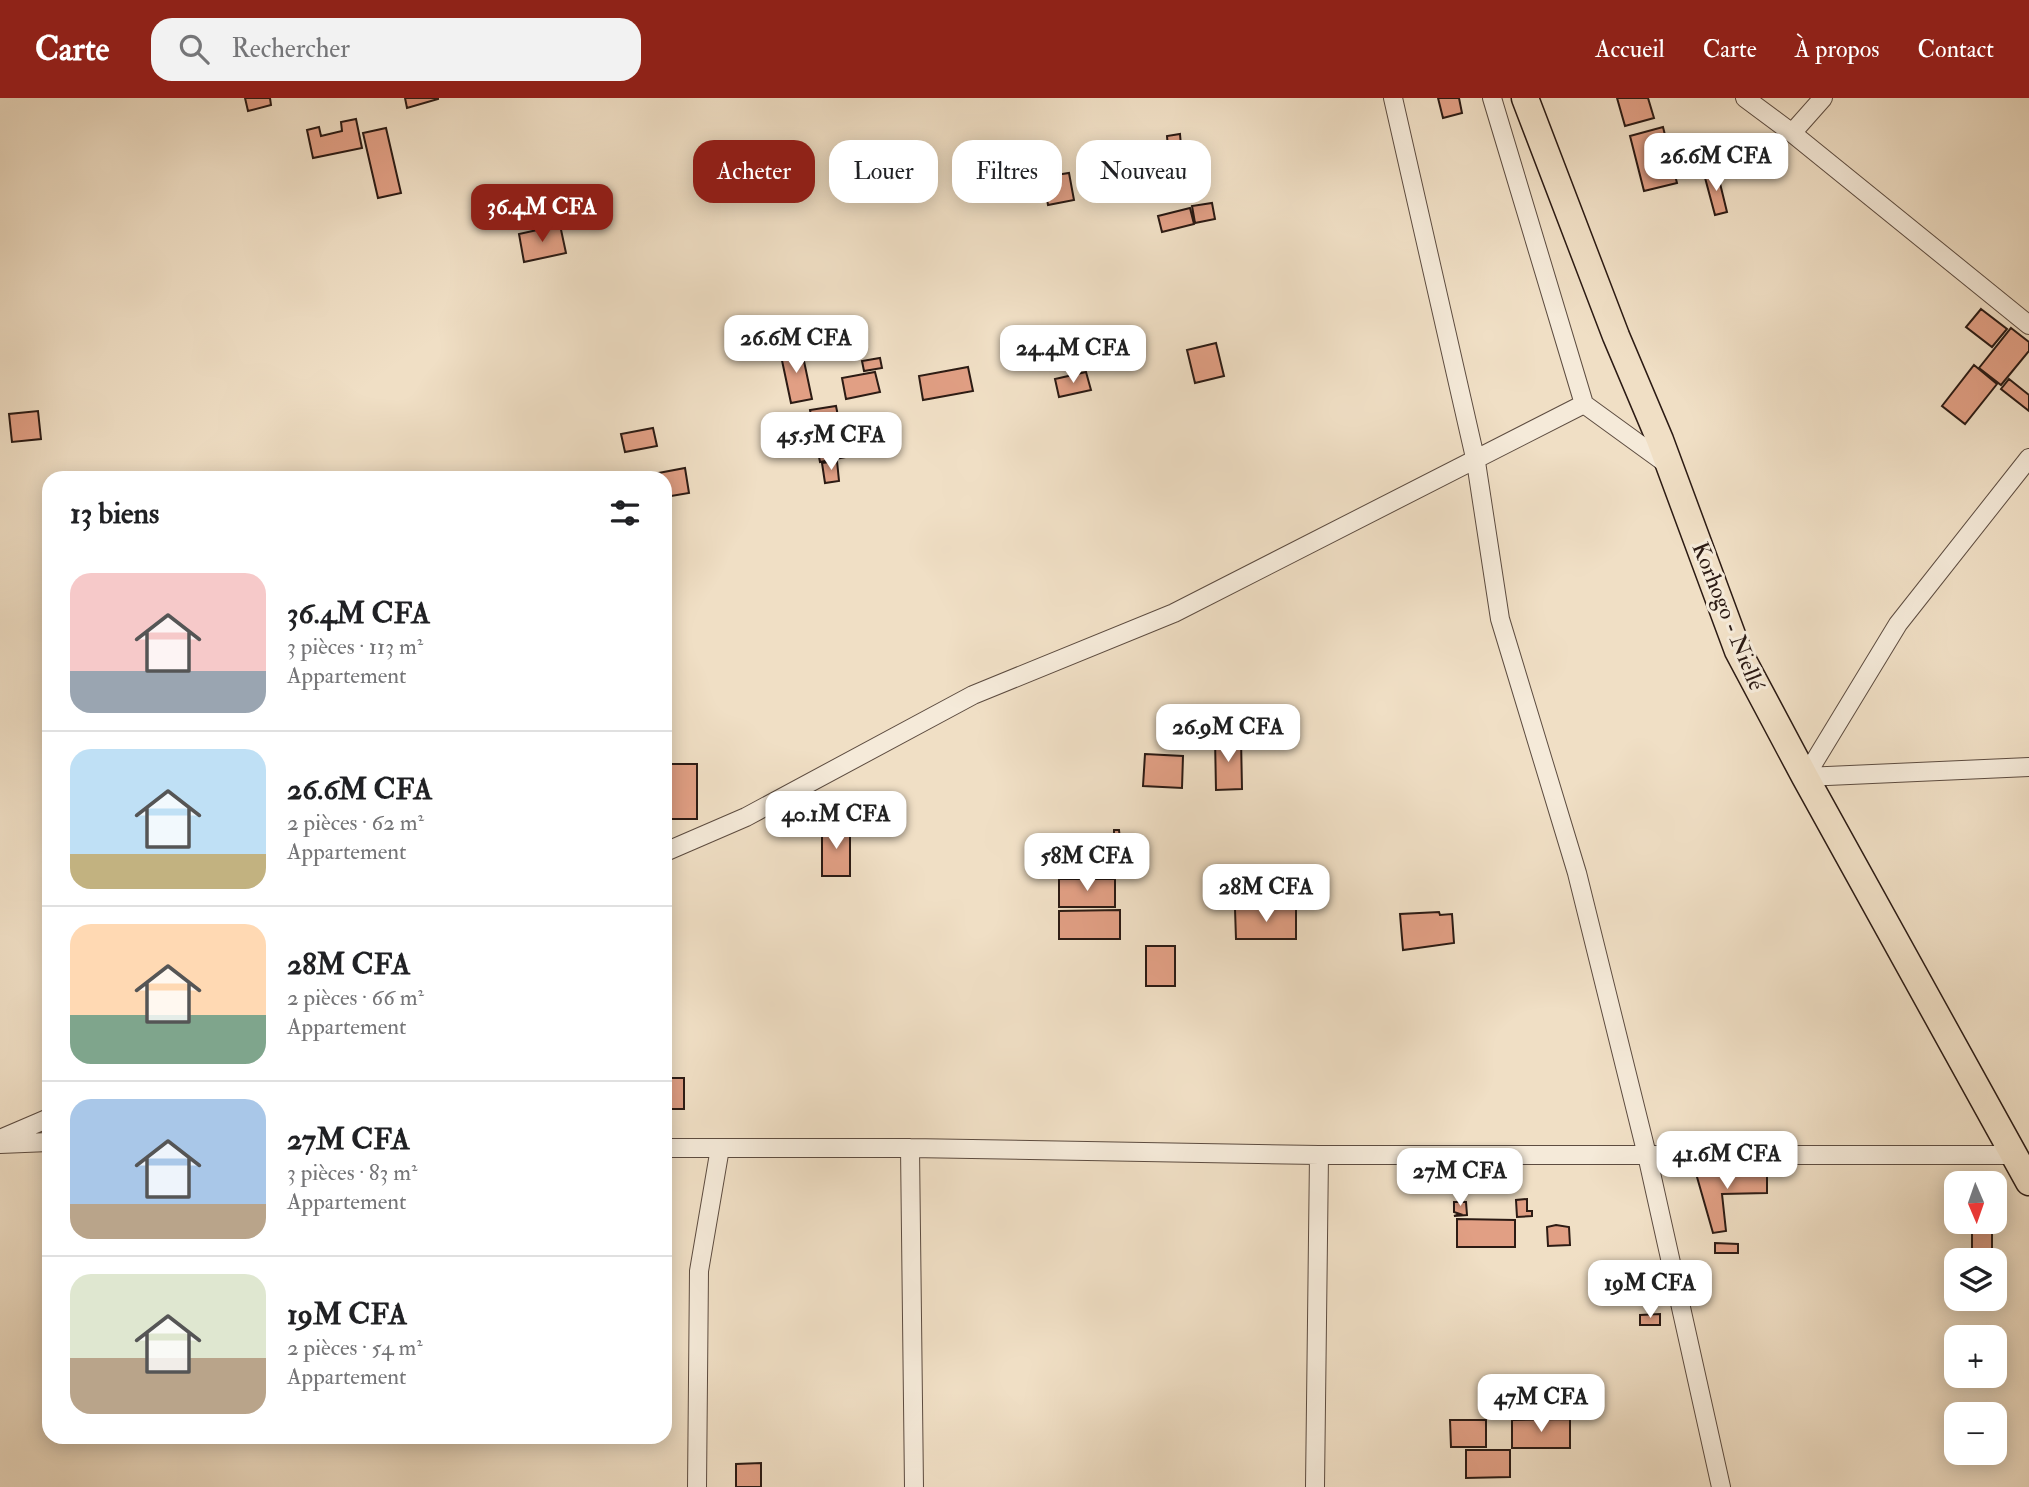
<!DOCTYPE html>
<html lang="fr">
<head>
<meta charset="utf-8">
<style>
  :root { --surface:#fff; --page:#f2f2f2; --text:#202124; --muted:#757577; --line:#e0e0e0; --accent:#8f2418 }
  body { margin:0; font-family:"IM FELL Double Pica",serif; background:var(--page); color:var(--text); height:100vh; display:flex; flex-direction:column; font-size:26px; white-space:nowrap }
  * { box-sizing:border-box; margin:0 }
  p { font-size:23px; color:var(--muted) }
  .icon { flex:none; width:38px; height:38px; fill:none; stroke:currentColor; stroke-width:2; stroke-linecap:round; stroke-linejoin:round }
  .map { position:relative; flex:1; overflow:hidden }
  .side { position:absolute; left:42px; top:373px; width:630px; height:973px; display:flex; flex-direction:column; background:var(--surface); border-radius:21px; box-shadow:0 4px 18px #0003 }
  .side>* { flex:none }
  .hud { position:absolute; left:693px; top:42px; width:665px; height:63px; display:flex; gap:14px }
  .needle { width:46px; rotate:178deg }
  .buttons { position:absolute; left:1944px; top:1073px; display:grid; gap:14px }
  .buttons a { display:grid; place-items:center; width:63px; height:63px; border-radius:14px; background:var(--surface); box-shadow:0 4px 18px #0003; font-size:35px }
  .price { position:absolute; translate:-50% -60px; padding:0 16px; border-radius:14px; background:#fff; color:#222; font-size:23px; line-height:46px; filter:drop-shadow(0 2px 4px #0008) }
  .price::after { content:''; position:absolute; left:50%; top:42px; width:21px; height:16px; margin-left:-10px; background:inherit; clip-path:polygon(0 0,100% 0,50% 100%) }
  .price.on { background:var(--accent); color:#fff }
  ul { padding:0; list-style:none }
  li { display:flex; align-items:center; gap:21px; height:175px; padding:0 28px }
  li+li { border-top:2px solid var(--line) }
  li span { display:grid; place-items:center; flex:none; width:196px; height:140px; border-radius:21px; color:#555 }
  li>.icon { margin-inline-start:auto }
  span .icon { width:84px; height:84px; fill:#fffc; stroke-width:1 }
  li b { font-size:30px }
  h2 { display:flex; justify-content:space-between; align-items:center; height:84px; padding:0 28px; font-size:30px }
  .tag { padding:0 24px; border-radius:21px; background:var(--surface); box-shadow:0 4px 18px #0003; font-size:24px; line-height:63px }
  .tag.on { background:var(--accent); color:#fff }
  header { display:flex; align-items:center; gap:42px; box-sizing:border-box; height:98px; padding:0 35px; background:var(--accent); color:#fff }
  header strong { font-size:33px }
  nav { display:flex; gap:38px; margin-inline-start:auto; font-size:24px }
  .search { width:490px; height:63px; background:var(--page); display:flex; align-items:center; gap:18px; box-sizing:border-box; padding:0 24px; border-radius:21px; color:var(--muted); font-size:26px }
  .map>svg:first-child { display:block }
  .building { fill:#e19f84; stroke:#2c1b14; stroke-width:2 }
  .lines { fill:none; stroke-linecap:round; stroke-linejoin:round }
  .street-casing { stroke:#5d4c40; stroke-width:20 }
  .primary-casing { stroke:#2c1b14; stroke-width:29 }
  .street { stroke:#f5ead9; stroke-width:18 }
  .primary { stroke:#f0dfc5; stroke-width:26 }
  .labels { text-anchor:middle; stroke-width:6; stroke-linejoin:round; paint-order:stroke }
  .street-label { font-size:23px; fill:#2c1b14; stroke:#f5ead9 }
</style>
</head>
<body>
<header>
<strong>Carte</strong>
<div class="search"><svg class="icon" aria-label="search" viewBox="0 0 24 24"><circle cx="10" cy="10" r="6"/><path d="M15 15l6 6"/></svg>Rechercher</div>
<nav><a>Accueil</a><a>Carte</a><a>À propos</a><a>Contact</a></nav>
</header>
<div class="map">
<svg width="2029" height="1389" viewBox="0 0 2029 1389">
  <rect width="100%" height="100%" fill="#f0dfc5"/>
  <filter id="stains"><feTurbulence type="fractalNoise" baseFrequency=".00286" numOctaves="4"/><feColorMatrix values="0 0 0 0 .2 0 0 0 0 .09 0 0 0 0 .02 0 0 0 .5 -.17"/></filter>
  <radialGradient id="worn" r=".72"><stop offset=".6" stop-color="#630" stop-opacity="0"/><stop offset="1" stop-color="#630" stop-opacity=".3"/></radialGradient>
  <path class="building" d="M245,0H270L271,7L248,13Z
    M405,0H438V1L407,10Z
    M1438,0H1459L1462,15L1443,20Z
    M1617,0H1648L1654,20L1625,28Z
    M356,21L362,50L313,60L307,32L319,29L321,38L342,33L341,24Z
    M1663,29L1677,85L1644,93L1630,38Z
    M386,30L401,95L378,100L363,35Z
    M1180,36L1181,48L1168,50L1167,38Z
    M1161,56L1164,77L1151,79L1147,59Z
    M1717,73L1727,114L1715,117L1704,76Z
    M1069,75L1074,102L1048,107L1043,79Z
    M1165,78L1169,98L1153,101L1149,81Z
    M1212,105L1215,121L1195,125L1192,108Z
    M1190,110L1194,126L1162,134L1158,118Z
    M560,127L566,155L524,164L519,136Z
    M1981,211L2007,231L1992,249L1966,229Z
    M2011,230L2029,244V253L2001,287L1979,270Z
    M1216,245L1224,278L1195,285L1187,252Z
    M801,249L812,301L791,305L780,253Z
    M880,260L882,270L864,273L862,263Z
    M1974,267L1997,286L1965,326L1942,308Z
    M968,269L973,293L923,302L919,278Z
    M875,274L880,294L846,301L842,280Z
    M1086,274L1091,292L1059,299L1055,281Z
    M2009,281L2029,297V313L2001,291Z
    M836,308L846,359L820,364L810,312Z
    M38,313L41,341L12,344L9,316Z
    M653,330L657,348L625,354L621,336Z
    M837,363L839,383L825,385L822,365Z
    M685,370L689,395L665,399V380H632Z
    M1215,640H1241L1242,691L1216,692Z
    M1145,656L1183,658L1182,690L1143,688Z
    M665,666H697V721H665Z
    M822,728H850V778H822Z
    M1114,732H1119L1121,751L1109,752L1108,739H1114Z
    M1059,781H1115V809H1059Z
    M1235,811H1296V841H1236Z
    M1120,812V841H1059V813Z
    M1439,814L1440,817L1452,816L1454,845L1403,852L1400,816Z
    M1146,848H1175V888H1146Z
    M665,980H684V1011H665Z
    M1695,1072L1767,1074V1095L1722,1096L1726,1133L1713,1135Z
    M1527,1101V1113H1532V1118L1517,1119L1516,1102Z
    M1454,1104H1466L1467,1117L1454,1118L1460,1116L1454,1114Z
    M1457,1121L1515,1122V1149H1457Z
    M1972,1124H1992V1157H1972Z
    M1556,1127L1569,1129L1570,1147L1548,1148L1547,1129Z
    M1715,1145L1738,1146V1155H1715Z
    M1660,1216V1227H1640V1217Z
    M1570,1321V1350H1512V1322Z
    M1450,1322H1486V1349H1451Z
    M1466,1352H1510V1379L1466,1380Z
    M761,1365V1389H736V1366Z"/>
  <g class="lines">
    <g class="street-casing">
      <path id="street" d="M1393,0L1476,364L1500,521L1577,775L1647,1057L1721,1389
        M1492,0L1584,306L1668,367
        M1745,0L1792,35L2029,227
        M1792,35L1823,0
        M1805,679L1898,526L2029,360
        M1805,679L2029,669
        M665,754L746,719L973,597L1174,515L1584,306
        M0,1041L49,1020
        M0,1046L49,1044
        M665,1050H910L1319,1057H2013
        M910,1050L914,1389
        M697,1389L699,1173L720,1050
        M1315,1389L1319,1057"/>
    </g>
    <g class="primary-casing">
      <path id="primary" d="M1525,0L1616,238L1660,342L1738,553L1805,679L2029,1084"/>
    </g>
    <use href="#street" class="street"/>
    <use href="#primary" class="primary"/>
  </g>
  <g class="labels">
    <g class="street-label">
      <text transform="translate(1729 518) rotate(68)" y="8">Korhogo - Niellé</text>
    </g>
  </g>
  <rect width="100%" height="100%" filter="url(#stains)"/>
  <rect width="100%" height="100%" fill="url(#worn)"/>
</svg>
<div class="buttons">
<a><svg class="needle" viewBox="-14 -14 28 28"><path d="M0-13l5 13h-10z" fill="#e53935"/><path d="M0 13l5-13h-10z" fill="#757577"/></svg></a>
<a><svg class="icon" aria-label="layers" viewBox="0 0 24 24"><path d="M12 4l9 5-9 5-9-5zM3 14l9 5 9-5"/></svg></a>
<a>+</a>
<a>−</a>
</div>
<b class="price" style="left:1716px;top:95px">26.6M CFA</b>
<b class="price on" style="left:542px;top:146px">36.4M CFA</b>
<b class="price" style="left:796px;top:277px">26.6M CFA</b>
<b class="price" style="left:1073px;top:287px">24.4M CFA</b>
<b class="price" style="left:831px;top:374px">45.5M CFA</b>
<b class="price" style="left:1228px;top:666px">26.9M CFA</b>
<b class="price" style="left:836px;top:753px">40.1M CFA</b>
<b class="price" style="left:1087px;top:795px">58M CFA</b>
<b class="price" style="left:1266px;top:826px">28M CFA</b>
<b class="price" style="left:1727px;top:1093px">41.6M CFA</b>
<b class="price" style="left:1460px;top:1110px">27M CFA</b>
<b class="price" style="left:1650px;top:1222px">19M CFA</b>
<b class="price" style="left:1541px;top:1336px">47M CFA</b>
<div class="hud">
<a class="tag on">Acheter</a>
<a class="tag">Louer</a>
<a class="tag">Filtres</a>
<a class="tag">Nouveau</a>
</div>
<section class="side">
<h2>13 biens<svg class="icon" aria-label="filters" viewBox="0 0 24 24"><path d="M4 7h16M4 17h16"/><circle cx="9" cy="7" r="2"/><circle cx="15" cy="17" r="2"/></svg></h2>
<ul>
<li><span style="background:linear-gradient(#f6c9c9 70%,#9aa5b1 0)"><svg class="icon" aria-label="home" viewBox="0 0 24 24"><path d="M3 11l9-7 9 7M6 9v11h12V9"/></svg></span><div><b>36.4M CFA</b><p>3 pièces · 113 m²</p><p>Appartement</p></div></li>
<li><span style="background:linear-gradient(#bfe0f5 75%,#c2b280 0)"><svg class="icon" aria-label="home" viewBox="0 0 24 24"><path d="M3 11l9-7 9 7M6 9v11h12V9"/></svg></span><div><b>26.6M CFA</b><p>2 pièces · 62 m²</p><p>Appartement</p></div></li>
<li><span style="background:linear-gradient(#ffd9b3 65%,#7fa58c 0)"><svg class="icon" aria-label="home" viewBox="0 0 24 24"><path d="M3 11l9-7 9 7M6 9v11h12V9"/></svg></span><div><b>28M CFA</b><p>2 pièces · 66 m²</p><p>Appartement</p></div></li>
<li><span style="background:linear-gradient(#a9c7e8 75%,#b9a48a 0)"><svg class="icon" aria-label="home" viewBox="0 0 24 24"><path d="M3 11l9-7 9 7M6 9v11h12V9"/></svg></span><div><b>27M CFA</b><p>3 pièces · 83 m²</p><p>Appartement</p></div></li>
<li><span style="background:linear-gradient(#dfe7d0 60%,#b9a48a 0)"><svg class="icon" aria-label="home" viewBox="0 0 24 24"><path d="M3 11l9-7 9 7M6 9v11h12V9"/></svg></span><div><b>19M CFA</b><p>2 pièces · 54 m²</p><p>Appartement</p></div></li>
</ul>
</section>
</div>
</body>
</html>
